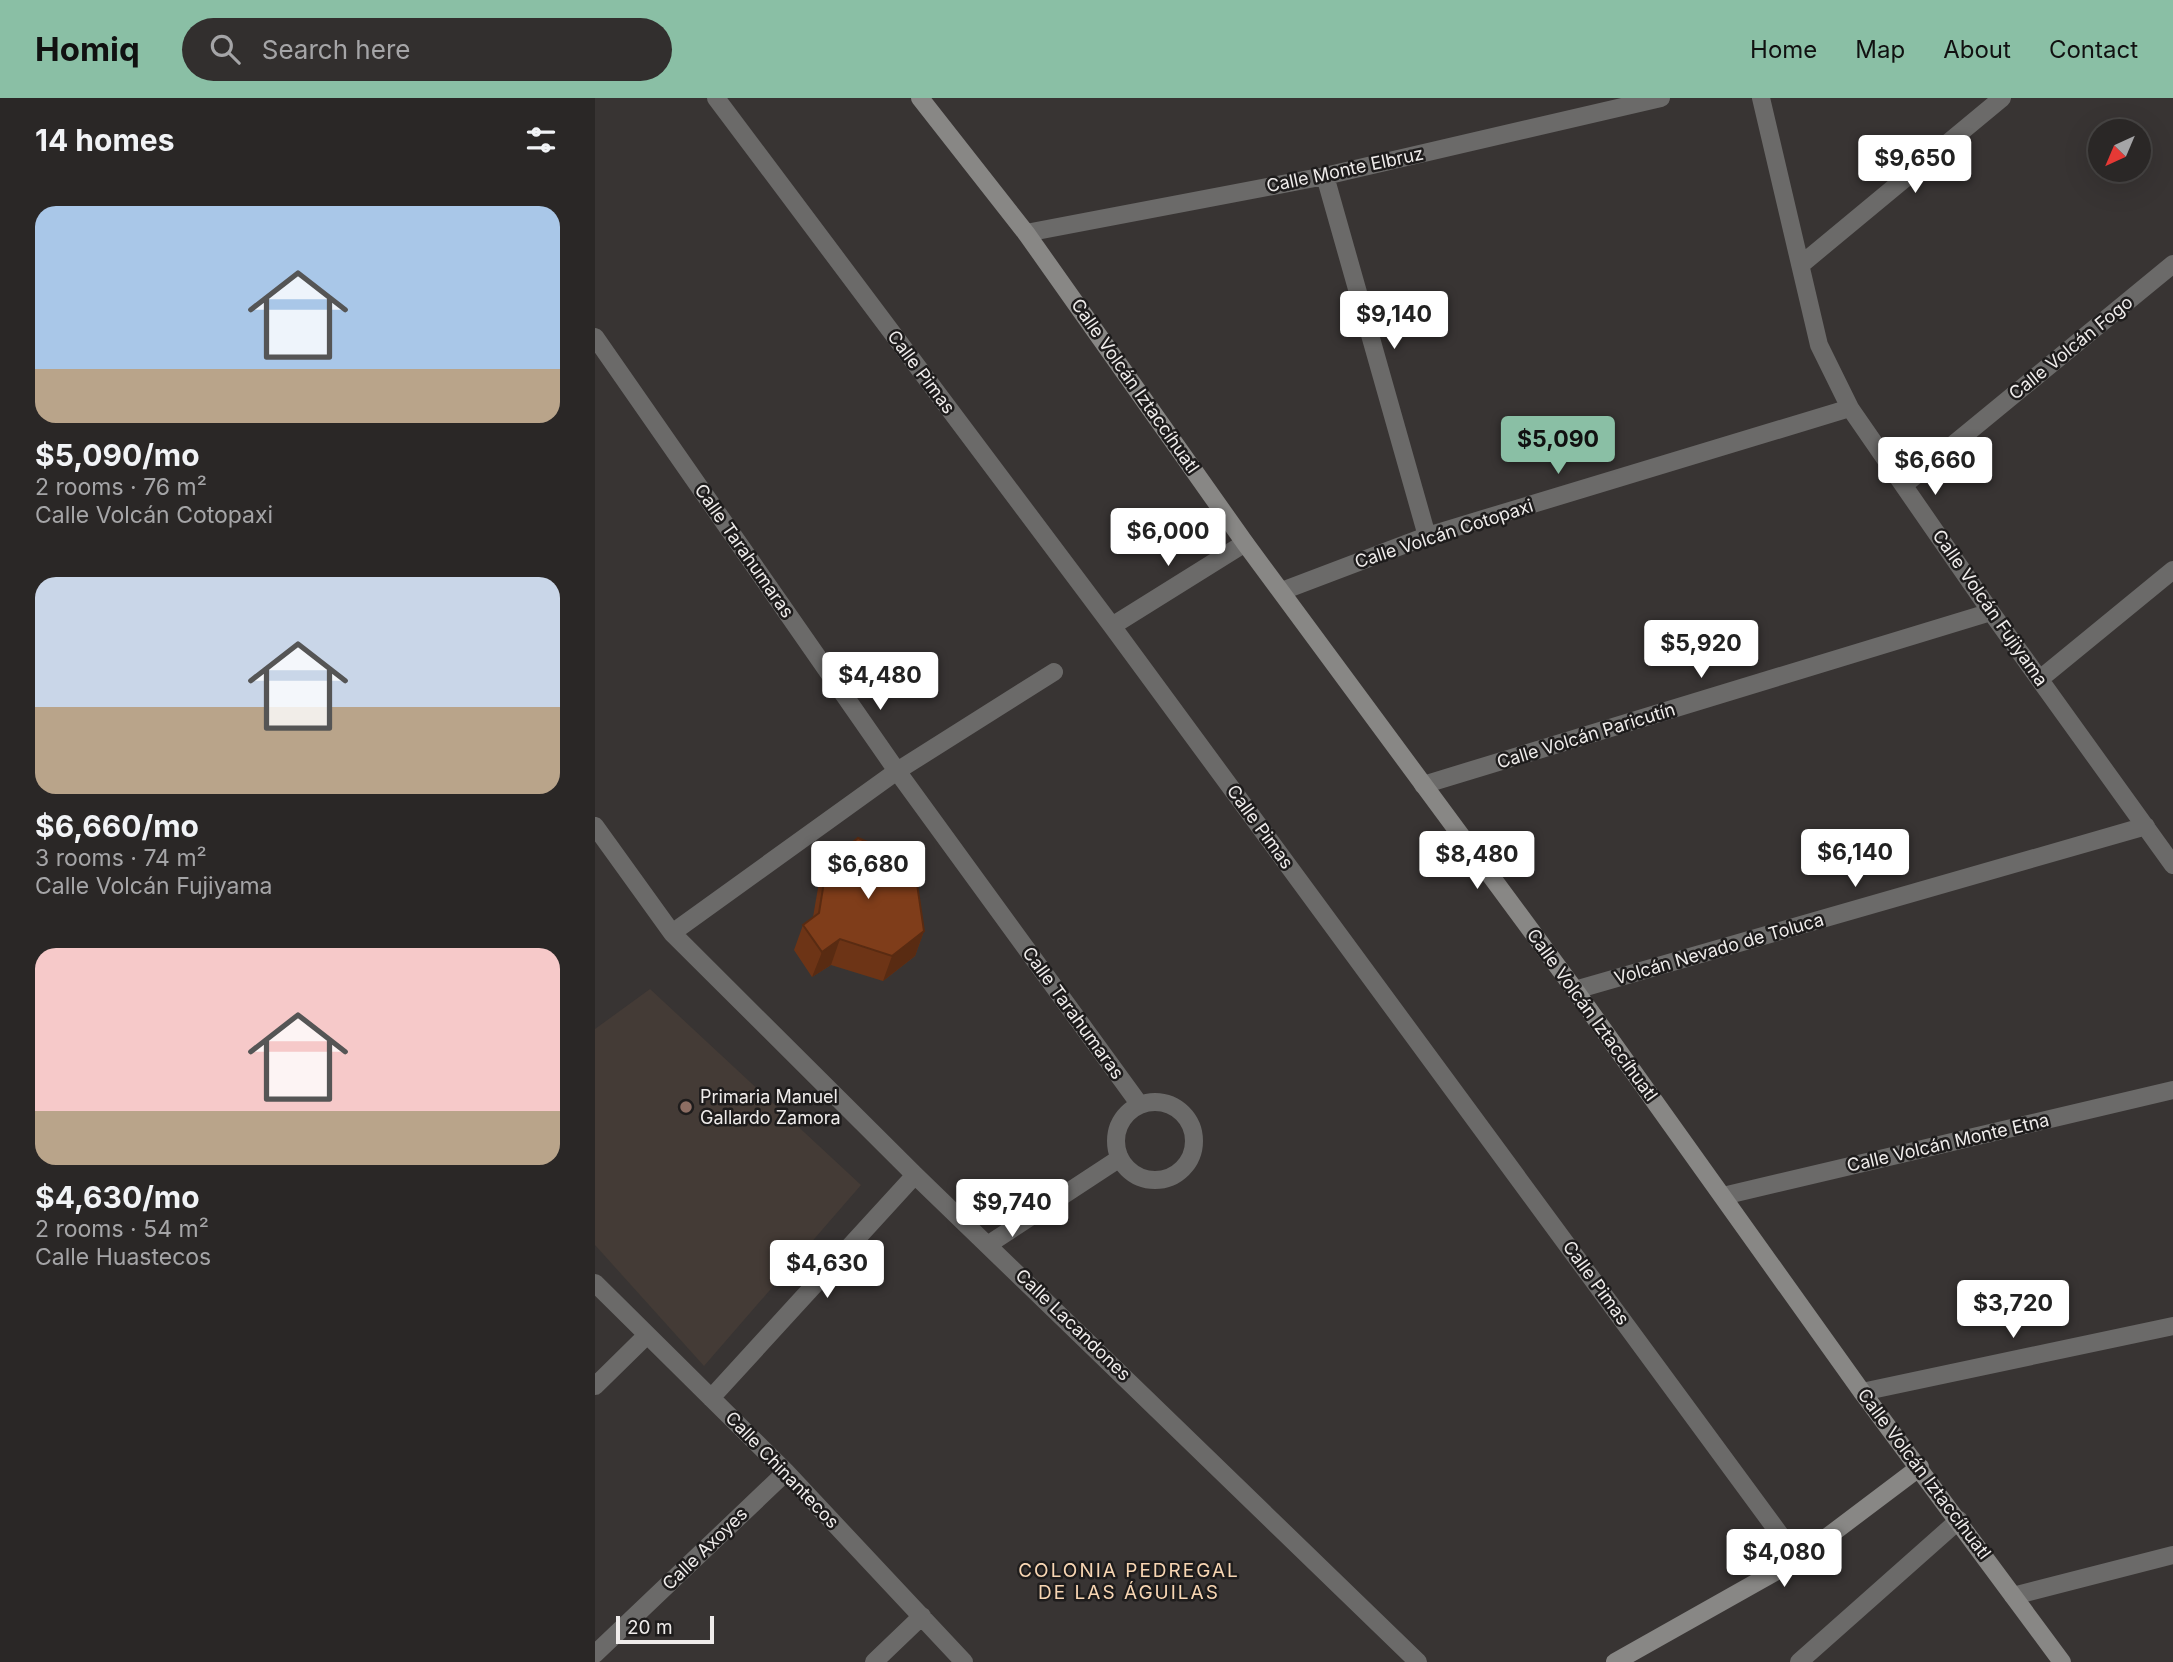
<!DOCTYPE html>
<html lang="en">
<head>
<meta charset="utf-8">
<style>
  :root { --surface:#2a2726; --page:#322f2e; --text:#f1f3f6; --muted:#a5a5a7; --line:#464443; --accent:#8abfa5 }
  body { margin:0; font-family:Inter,sans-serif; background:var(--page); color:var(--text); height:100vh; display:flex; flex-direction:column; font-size:26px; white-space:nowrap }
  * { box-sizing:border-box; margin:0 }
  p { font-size:23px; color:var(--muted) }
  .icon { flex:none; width:38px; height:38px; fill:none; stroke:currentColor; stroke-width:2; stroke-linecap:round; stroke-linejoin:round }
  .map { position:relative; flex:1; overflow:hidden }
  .drawer { display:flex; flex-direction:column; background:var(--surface); width:595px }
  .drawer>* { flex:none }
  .needle { width:46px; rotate:224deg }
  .buttons { position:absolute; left:1493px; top:21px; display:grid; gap:14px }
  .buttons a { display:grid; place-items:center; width:63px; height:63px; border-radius:50%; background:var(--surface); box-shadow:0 7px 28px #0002,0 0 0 2px var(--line); font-size:35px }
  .scale { position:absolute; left:21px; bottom:18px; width:98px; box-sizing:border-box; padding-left:7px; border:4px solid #efeceb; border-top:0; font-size:19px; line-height:24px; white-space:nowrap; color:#efeceb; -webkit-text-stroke:5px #1e1c1c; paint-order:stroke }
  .price { position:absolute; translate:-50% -60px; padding:0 16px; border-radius:7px; background:#fff; color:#222; font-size:23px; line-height:46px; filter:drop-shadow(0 2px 4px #0008) }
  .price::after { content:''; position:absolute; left:50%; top:42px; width:21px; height:16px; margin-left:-10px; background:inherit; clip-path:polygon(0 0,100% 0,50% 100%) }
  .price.current { background:var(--accent); color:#111 }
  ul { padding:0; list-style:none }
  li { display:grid; align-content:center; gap:14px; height:371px; padding:0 35px }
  li span { display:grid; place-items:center; height:217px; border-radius:21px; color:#555 }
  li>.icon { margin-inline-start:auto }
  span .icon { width:126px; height:126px; fill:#fffc; stroke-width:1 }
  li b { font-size:30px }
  h2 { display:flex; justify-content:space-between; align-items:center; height:84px; padding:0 35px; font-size:30px }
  header { display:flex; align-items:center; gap:42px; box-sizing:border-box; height:98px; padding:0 35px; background:var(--accent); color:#111 }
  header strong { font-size:33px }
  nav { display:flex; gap:38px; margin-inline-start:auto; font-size:24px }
  .search { width:490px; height:63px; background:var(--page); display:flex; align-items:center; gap:18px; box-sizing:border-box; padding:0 24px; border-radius:38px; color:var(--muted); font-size:26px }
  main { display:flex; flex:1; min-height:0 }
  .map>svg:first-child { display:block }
  .built { fill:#443b36 }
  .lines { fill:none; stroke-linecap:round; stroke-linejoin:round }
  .street { stroke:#6b6a69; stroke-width:18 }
  .secondary { stroke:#888785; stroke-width:18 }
  .wall { fill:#6d3416 }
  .shaded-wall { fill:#592b12 }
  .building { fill:#7f3d1a; stroke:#592b12; stroke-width:2 }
  .education-dot { fill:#8d6e63; stroke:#1e1c1c; stroke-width:2.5 }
  .labels { text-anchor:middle; stroke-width:5; stroke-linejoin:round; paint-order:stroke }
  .street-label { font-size:18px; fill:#efeceb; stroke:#1e1c1c }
  .poi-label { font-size:18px; fill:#efeceb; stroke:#1e1c1c; text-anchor:start }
  .neighbourhood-label { font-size:19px; letter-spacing:2px; fill:#f8d6b3; stroke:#1e1c1c }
</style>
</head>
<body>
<header>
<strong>Homiq</strong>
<div class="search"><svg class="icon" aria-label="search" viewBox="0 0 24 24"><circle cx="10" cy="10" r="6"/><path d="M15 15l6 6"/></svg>Search here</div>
<nav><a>Home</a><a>Map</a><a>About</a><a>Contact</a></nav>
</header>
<main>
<section class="drawer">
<h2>14 homes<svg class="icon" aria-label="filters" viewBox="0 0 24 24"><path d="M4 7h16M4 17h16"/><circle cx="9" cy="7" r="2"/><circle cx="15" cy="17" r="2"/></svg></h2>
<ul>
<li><span style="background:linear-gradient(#a9c7e8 75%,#b9a48a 0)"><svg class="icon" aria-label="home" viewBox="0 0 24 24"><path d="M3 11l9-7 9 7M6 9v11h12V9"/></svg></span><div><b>$5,090/mo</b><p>2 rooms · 76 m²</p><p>Calle Volcán Cotopaxi</p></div></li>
<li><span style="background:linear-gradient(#c9d6e8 60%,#b9a48a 0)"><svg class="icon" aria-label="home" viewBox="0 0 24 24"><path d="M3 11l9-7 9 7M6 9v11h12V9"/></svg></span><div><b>$6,660/mo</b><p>3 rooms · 74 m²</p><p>Calle Volcán Fujiyama</p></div></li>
<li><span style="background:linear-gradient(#f6c9c9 75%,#b9a48a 0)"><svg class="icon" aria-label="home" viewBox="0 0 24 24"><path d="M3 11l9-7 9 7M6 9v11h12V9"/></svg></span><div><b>$4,630/mo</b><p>2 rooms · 54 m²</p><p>Calle Huastecos</p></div></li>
</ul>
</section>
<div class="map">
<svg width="1578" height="1564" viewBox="0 0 1578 1564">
  <rect width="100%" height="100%" fill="#383433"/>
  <path class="built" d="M55,891L266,1087L109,1268L0,1147V931Z"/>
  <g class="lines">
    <path class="street" d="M121,0L517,528L1203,1461
      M1166,0L1224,247L1255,310L1396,514L1578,767
      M730,78L832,438
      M431,135L730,78L1066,0
      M1208,165L1407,0
      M0,239L302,673L545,1007
      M1309,387L1578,166
      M687,493L832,438L1255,310
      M517,528L650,445
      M1445,581L1578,472
      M828,687L1396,514
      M0,728L77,835L320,1077L823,1564
      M77,835L302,673L459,574
      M980,892L1551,728
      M521 1043a39 39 0 1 1 78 0a39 39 0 1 1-78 0Z
      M1128,1098L1578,992
      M394,1146L525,1060
      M0,1185L191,1374L369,1564
      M0,1288L52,1237
      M1267,1294L1578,1228
      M116,1300L320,1077
      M1418,1498L1578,1457
      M0,1556L191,1374
      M279,1564L327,1518
      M1204,1564L1364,1422"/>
    <path class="secondary" d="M325,0L431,135L650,445L980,892L1267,1294L1467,1564
      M1020,1564L1203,1461L1325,1369"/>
  </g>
  <path class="wall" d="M232,765L329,833L320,858L288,883L236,867L217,879L199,852L208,827L218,819L223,790Z"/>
  <path class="shaded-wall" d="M329,833L320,858L288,883L297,858Z
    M245,841L236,867L217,879L227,854Z"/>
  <path class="building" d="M263,740L299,755L322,786L329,833L297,858L245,841L227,854L208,827L224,815L232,765Z"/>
  <circle class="education-dot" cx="91" cy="1009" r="7"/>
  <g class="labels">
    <g class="street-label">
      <text transform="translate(750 72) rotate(-12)" y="6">Calle Monte Elbruz</text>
      <text transform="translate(1476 250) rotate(-39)" y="6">Calle Volcán Fogo</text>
      <text transform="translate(326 274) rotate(53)" y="6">Calle Pimas</text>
      <text transform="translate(540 288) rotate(55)" y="6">Calle Volcán Iztaccíhuatl</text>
      <text transform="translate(849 436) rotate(-18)" y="6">Calle Volcán Cotopaxi</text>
      <text transform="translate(149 453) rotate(55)" y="6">Calle Tarahumaras</text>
      <text transform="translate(1395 510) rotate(55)" y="6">Calle Volcán Fujiyama</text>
      <text transform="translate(991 638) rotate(-17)" y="6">Calle Volcán Paricutín</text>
      <text transform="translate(665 729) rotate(54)" y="6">Calle Pimas</text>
      <text transform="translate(1124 851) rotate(-16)" y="6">Volcán Nevado de Toluca</text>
      <text transform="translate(478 915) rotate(54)" y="6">Calle Tarahumaras</text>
      <text transform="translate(997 917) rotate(54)" y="6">Calle Volcán Iztaccíhuatl</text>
      <text transform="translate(1353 1045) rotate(-13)" y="6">Calle Volcán Monte Etna</text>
      <text transform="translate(1001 1185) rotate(54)" y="6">Calle Pimas</text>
      <text transform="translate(478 1227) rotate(44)" y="6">Calle Lacandones</text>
      <text transform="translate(187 1372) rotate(46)" y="6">Calle Chinantecos</text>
      <text transform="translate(1329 1376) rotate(53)" y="6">Calle Volcán Iztaccíhuatl</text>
      <text transform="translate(110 1451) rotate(-44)" y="6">Calle Axoyes</text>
    </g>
    <g class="poi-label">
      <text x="105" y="1005">Primaria Manuel<tspan x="105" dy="21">Gallardo Zamora</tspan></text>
    </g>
    <g class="neighbourhood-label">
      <text x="534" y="1479">COLONIA PEDREGAL<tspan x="534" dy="22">DE LAS ÁGUILAS</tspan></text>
    </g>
  </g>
</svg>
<div class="buttons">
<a><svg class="needle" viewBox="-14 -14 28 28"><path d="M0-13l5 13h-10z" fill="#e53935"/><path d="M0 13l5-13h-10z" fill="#a5a5a7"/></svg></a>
</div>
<div class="scale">20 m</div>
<b class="price" style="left:1320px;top:97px">$9,650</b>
<b class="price" style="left:799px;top:253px">$9,140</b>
<b class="price current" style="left:963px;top:378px">$5,090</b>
<b class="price" style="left:1340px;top:399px">$6,660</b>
<b class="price" style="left:573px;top:470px">$6,000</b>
<b class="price" style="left:1106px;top:582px">$5,920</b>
<b class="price" style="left:285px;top:614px">$4,480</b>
<b class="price" style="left:1260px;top:791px">$6,140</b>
<b class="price" style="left:882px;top:793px">$8,480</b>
<b class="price" style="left:273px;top:803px">$6,680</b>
<b class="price" style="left:417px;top:1141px">$9,740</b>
<b class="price" style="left:232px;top:1202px">$4,630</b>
<b class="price" style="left:1418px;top:1242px">$3,720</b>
<b class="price" style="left:1189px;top:1491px">$4,080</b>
</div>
</main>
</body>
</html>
